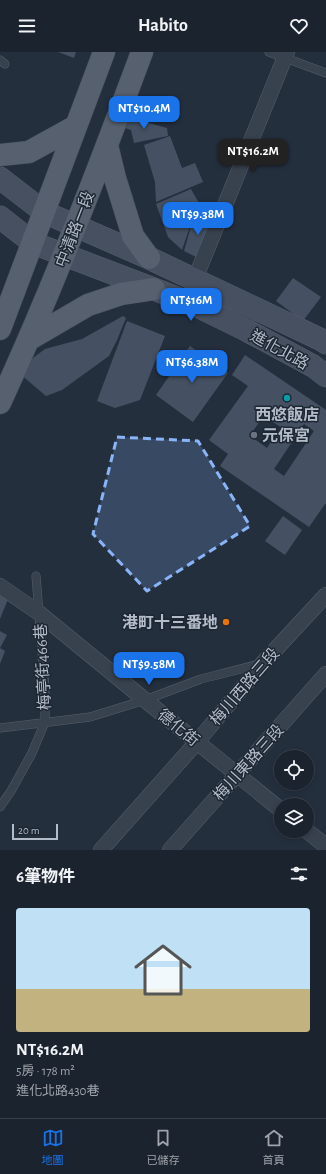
<!DOCTYPE html>
<html lang="zh-TW">
<head>
<meta charset="utf-8">
<style>
  :root { --surface:#1b232e; --page:#282f3a; --text:#f1f3f6; --muted:#a0a4aa; --line:#39404a; --accent:#1a73e8 }
  body { margin:0; font-family:"Alegreya Sans","Noto Sans TC",sans-serif; background:var(--page); color:var(--text); height:100vh; display:flex; flex-direction:column; font-size:15px; white-space:nowrap }
  * { box-sizing:border-box; margin:0 }
  p { font-size:13px; color:var(--muted) }
  .icon { flex:none; width:22px; height:22px; fill:none; stroke:currentColor; stroke-width:2; stroke-linecap:round; stroke-linejoin:round }
  .map { position:relative; height:798px; overflow:hidden }
  .panel { display:flex; flex-direction:column; background:var(--surface); flex:1 }
  .panel>* { flex:none }
  .buttons { position:absolute; left:274px; top:698px; display:grid; gap:8px }
  .buttons a { display:grid; place-items:center; width:40px; height:40px; border-radius:50%; background:var(--surface); box-shadow:0 2px 6px #0003,0 0 0 1px var(--line); font-size:20px }
  .scale { position:absolute; left:12px; bottom:10px; width:46px; box-sizing:border-box; padding-left:4px; border:2px solid #b4bcc9; border-top:0; font-size:11px; line-height:14px; white-space:nowrap; color:#b4bcc9; -webkit-text-stroke:3px #1d2633; paint-order:stroke }
  .price { position:absolute; translate:-50% -34px; padding:0 9px; border-radius:8px; background:var(--accent); color:#fff; font-size:13px; line-height:26px; filter:drop-shadow(0 1px 2px #0008) }
  .price::after { content:''; position:absolute; left:50%; top:24px; width:12px; height:9px; margin-left:-6px; background:inherit; clip-path:polygon(0 0,100% 0,50% 100%) }
  .price.selected { background:#222; color:#fff }
  ul { padding:0; list-style:none }
  li { display:grid; align-content:center; gap:8px; height:212px; padding:0 16px }
  li span { display:grid; place-items:center; height:124px; border-radius:4px; color:#555 }
  li>.icon { margin-inline-start:auto }
  span .icon { width:72px; height:72px; fill:#fffc; stroke-width:1 }
  li b { font-size:17px }
  h2 { display:flex; justify-content:space-between; align-items:center; height:48px; padding:0 16px; font-size:17px }
  header { display:flex; justify-content:space-between; align-items:center; height:52px; padding:0 16px; background:var(--surface); font-size:18px; font-weight:600 }
  .tabs { display:flex; justify-content:space-around; align-items:center; height:56px; border-top:1px solid var(--line); background:var(--surface); font-size:11px; color:var(--muted) }
  .tabs a { display:grid; justify-items:center; gap:2px }
  .tabs .selected { color:var(--accent) }
  .map>svg:first-child { display:block }
  .building { fill:#455162; fill-rule:evenodd }
  .lines { fill:none; stroke-linecap:round; stroke-linejoin:round }
  .lane-casing { stroke:#565f6c; stroke-width:9 }
  .street-casing { stroke:#565f6c; stroke-width:16 }
  .secondary-casing { stroke:#565f6c; stroke-width:23 }
  .primary-casing { stroke:#414a57; stroke-width:23 }
  .lane { stroke:#38414e; stroke-width:8 }
  .street { stroke:#38414e; stroke-width:15 }
  .secondary { stroke:#465061; stroke-width:22 }
  .primary { stroke:#56606e; stroke-width:22 }
  .marked { fill:#8ab4f8; fill-opacity:0.2; stroke:#8ab4f8; stroke-width:3; stroke-dasharray:8 5; stroke-linejoin:round }
  .culture-dot { fill:#0f9aa8; stroke:#1d2633; stroke-width:1.5 }
  .worship-dot { fill:#6b7280; stroke:#1d2633; stroke-width:1.5 }
  .food-dot { fill:#e8710a; stroke:#1d2633; stroke-width:1.5 }
  .labels { text-anchor:middle; stroke-width:3; stroke-linejoin:round; paint-order:stroke }
  .street-label { font-size:16px; fill:#b4bcc9; stroke:#1d2633 }
  .poi-label { font-size:16px; font-weight:bold; fill:#b4bcc9; stroke:#1d2633 }
</style>
</head>
<body>
<header><svg class="icon" aria-label="menu" viewBox="0 0 24 24"><path d="M4 6h16M4 12h16M4 18h16"/></svg>Habito<svg class="icon" aria-label="heart" viewBox="0 0 24 24"><path d="M12 20l-8-8c-3-5 5-10 8-4 3-6 11-1 8 4z"/></svg></header>
<div class="map">
<svg width="326" height="798" viewBox="0 0 326 798">
  <rect width="100%" height="100%" fill="#242f3e"/>
  <path class="building" d="M58,0H76L74,6Z
    M124,64L167,76L168,84L134,91L131,78L122,75Z
    M170,84L182,116L195,111L203,130L156,150L155,130L144,93Z
    M191,137L200,153L195,160L182,198L168,185L156,152Z
    M194,164L215,172L201,203L196,205L184,199Z
    M293,226L321,245L303,269L276,249Z
    M123,264L126,266L117,288L109,304L62,338L46,344L20,322L29,309L45,297L82,287Z
    M127,269L165,284L140,348L115,356L97,349Z
    M190,294L228,321L193,370L156,343Z
    M245,303L326,358V452H325L309,475L220,414L228,402L209,388L248,334L232,323ZM263,364L281,375L267,396L250,384ZM304,372L314,379L284,424L274,417Z
    M283,464L302,478L285,503L265,489Z
    M0,541L8,547L0,567Z
    M0,579L7,583L0,596L5,599L0,612Z"/>
  <g class="lines">
    <g class="lane-casing">
      <path id="lane" d="M269,0L326,21
        M0,8L5,12
        M0,676L90,665L145,648L201,627L260,612
        M0,755L11,739L32,701L45,670V637L36,524"/>
    </g>
    <g class="street-casing">
      <path id="street" d="M195,227L287,0
        M0,534L39,561L145,648L281,758
        M307,779L326,794
        M101,798L197,690L262,612L326,543
        M170,798L326,622"/>
    </g>
    <g class="secondary-casing">
      <path id="secondary" d="M0,126L44,160L149,206L322,288L326,291
        M0,165L33,191L154,237L197,254L246,278L313,314L326,324"/>
    </g>
    <g class="primary-casing">
      <path id="primary" d="M107,93L115,126L133,184L149,206
        M0,103L29,100L76,74
        M0,277L104,0
        M28,288L88,253L121,242L154,237
        M0,351C53,236 98,118 142,0"/>
    </g>
    <use href="#lane" class="lane"/>
    <use href="#street" class="street"/>
    <use href="#secondary" class="secondary"/>
    <use href="#primary" class="primary"/>
  </g>
  <path class="marked" d="M117,385L198,389L250,474L147,539L93,482Z"/>
  <circle class="culture-dot" cx="287" cy="346" r="4"/>
  <circle class="worship-dot" cx="254" cy="383" r="4"/>
  <circle class="food-dot" cx="226" cy="570" r="4"/>
  <g class="labels">
    <g class="street-label">
      <text transform="translate(74 177) rotate(-69)" y="6">中清路一段</text>
      <text transform="translate(280 297) rotate(29)" y="6">進化北路</text>
      <text transform="translate(42 615) rotate(-93)" y="6">梅亭街466巷</text>
      <text transform="translate(244 634) rotate(-49)" y="6">梅川西路三段</text>
      <text transform="translate(179 675) rotate(39)" y="6">德化街</text>
      <text transform="translate(248 710) rotate(-48)" y="6">梅川東路三段</text>
    </g>
    <g class="poi-label">
      <text x="287" y="368">西悠飯店</text>
      <text x="262" y="389" text-anchor="start">元保宮</text>
      <text x="218" y="576" text-anchor="end">港町十三番地</text>
    </g>
  </g>
</svg>
<div class="buttons">
<a><svg class="icon" aria-label="locate" viewBox="0 0 24 24"><circle cx="12" cy="12" r="6"/><path d="M12 2v4M12 18v4M2 12h4M18 12h4"/></svg></a>
<a><svg class="icon" aria-label="layers" viewBox="0 0 24 24"><path d="M12 4l9 5-9 5-9-5zM3 14l9 5 9-5"/></svg></a>
</div>
<div class="scale">20 m</div>
<b class="price" style="left:144px;top:78px">NT$10.4M</b>
<b class="price selected" style="left:253px;top:121px">NT$16.2M</b>
<b class="price" style="left:198px;top:184px">NT$9.38M</b>
<b class="price" style="left:191px;top:270px">NT$16M</b>
<b class="price" style="left:192px;top:332px">NT$6.38M</b>
<b class="price" style="left:149px;top:634px">NT$9.58M</b>
</div>
<section class="panel">
<h2>6筆物件<svg class="icon" aria-label="filters" viewBox="0 0 24 24"><path d="M4 7h16M4 17h16"/><circle cx="9" cy="7" r="2"/><circle cx="15" cy="17" r="2"/></svg></h2>
<ul>
<li><span style="background:linear-gradient(#bfe0f5 65%,#c2b280 0)"><svg class="icon" aria-label="home" viewBox="0 0 24 24"><path d="M3 11l9-7 9 7M6 9v11h12V9"/></svg></span><div><b>NT$16.2M</b><p>5房 · 178 m²</p><p>進化北路430巷</p></div></li>
</ul>
</section>
<nav class="tabs">
<a class="selected"><svg class="icon" aria-label="map" viewBox="0 0 24 24"><path d="M3 6l6-2 6 2 6-2v14l-6 2-6-2-6 2zM9 4v14M15 6v14"/></svg>地圖</a>
<a><svg class="icon" aria-label="saved" viewBox="0 0 24 24"><path d="M7 4h10v16l-5-4-5 4z"/></svg>已儲存</a>
<a><svg class="icon" aria-label="home" viewBox="0 0 24 24"><path d="M3 11l9-7 9 7M6 9v11h12V9"/></svg>首頁</a>
</nav>
</body>
</html>
